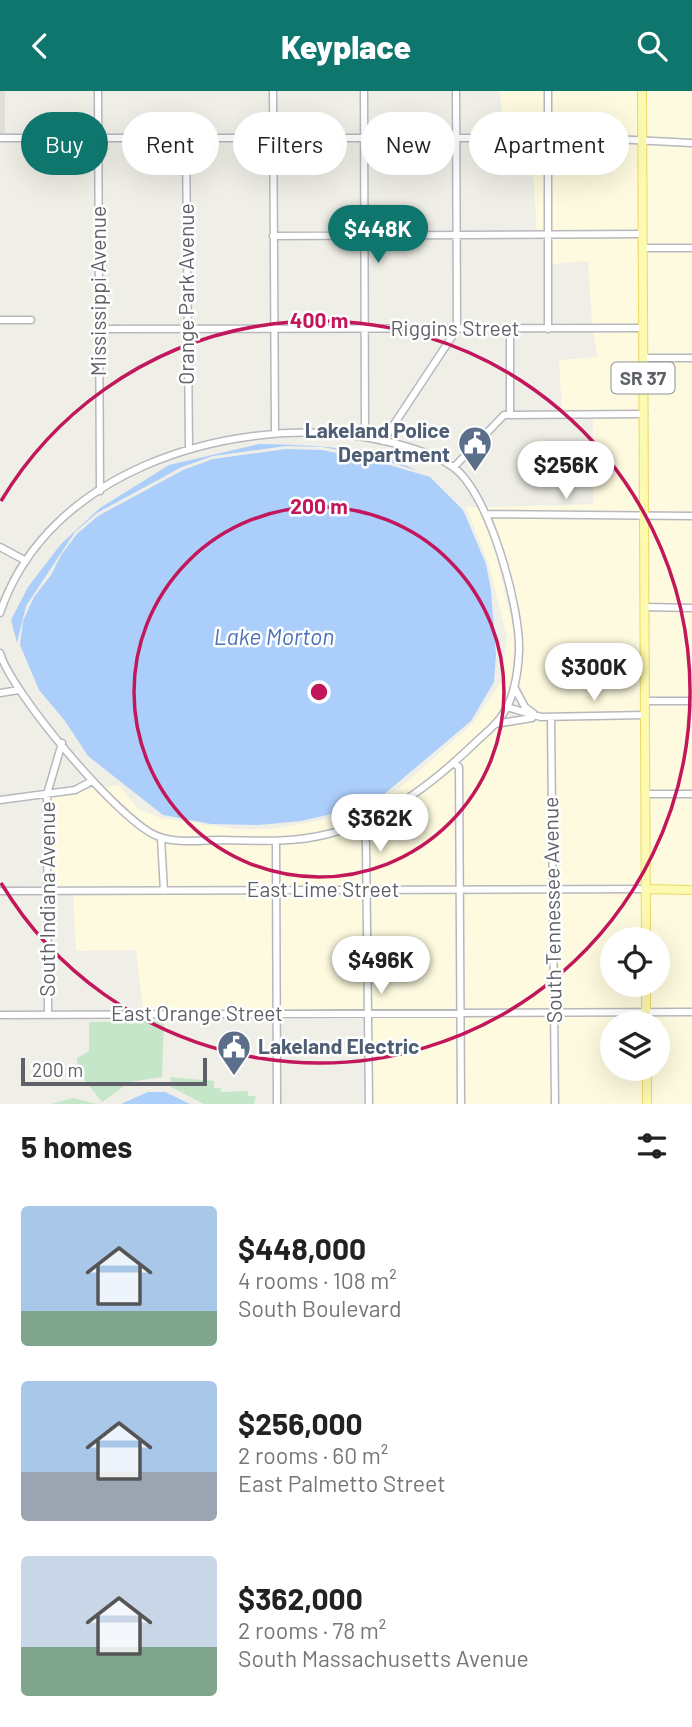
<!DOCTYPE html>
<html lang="en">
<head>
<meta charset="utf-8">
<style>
  :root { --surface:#fff; --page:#f2f2f2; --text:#222; --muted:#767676; --accent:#0f766e }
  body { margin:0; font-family:Barlow,sans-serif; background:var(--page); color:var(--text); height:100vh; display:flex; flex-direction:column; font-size:26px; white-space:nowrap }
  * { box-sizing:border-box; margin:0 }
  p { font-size:23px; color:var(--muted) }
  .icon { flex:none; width:38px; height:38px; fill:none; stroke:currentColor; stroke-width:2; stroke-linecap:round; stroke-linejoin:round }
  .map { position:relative; height:1013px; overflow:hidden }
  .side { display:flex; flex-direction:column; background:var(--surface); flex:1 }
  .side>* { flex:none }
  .hud { position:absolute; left:21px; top:21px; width:651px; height:63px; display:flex; gap:14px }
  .fabs { position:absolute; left:600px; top:836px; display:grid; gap:14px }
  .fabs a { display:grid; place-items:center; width:70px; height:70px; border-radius:50%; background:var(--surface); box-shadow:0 7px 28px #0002; font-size:35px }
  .scale { position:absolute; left:21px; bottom:18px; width:186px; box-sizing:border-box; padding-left:7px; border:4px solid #5e6167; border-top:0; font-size:19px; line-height:24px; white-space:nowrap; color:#5e6167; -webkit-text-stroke:5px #fff; paint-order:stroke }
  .price { position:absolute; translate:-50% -60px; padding:0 16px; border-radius:24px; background:#fff; color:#222; font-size:23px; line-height:46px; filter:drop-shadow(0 2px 4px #0008) }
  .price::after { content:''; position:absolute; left:50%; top:42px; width:21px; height:16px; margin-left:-10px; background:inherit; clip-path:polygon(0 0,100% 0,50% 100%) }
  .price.active { background:var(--accent); color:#fff }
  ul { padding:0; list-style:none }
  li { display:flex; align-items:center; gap:21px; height:175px; padding:0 21px }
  li span { display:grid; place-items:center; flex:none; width:196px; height:140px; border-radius:7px; color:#555 }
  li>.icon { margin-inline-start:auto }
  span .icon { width:84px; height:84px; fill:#fffc; stroke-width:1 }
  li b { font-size:30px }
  h2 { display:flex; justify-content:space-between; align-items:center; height:84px; padding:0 21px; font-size:30px }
  .tag { padding:0 24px; border-radius:32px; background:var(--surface); box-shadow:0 7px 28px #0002; font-size:24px; line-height:63px }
  .tag.active { background:var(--accent); color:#fff }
  header { display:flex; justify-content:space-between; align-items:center; height:91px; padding:0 21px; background:var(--accent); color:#fff; font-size:32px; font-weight:800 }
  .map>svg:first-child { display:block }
  .commercial { fill:#fdfadf }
  .education { fill:#e0ded5 }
  .green { fill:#c5e6c9 }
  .water { fill:#accefb }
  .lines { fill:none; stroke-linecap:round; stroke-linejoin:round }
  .minor-casing { stroke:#b7b8bd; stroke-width:9 }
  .major-casing { stroke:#ecd864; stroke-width:10 }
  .minor { stroke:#fff; stroke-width:6 }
  .major { stroke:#fcf9b0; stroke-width:8 }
  .ring { fill:none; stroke:#c2185b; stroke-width:3.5 }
  .labels { text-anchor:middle; stroke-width:5; stroke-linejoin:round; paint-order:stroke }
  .shield { fill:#fff; stroke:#8e9095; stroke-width:2 }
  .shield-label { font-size:19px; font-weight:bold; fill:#5e6167 }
  .street-label { font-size:21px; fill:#5e6167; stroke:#fff }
  .service-label { font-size:21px; font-weight:bold; fill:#4e5e75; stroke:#fff; text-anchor:end }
  .water-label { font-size:23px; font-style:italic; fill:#4b71b6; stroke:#fff }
  .centre { fill:#c2185b; stroke:#fff; stroke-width:3.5 }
  .ring-label { font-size:21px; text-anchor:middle; font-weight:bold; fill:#c2185b; stroke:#fff; stroke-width:5; stroke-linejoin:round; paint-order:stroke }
</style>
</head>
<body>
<header><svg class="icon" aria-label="back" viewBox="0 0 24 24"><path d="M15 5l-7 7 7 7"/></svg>Keyplace<svg class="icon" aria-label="search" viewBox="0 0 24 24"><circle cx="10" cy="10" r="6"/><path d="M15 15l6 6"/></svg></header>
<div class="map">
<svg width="692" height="1013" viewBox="0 0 692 1013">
  <rect width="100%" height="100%" fill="#f0efe7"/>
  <path class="commercial" d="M500,0H544V44H503Z
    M551,0H638L639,46L551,44Z
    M645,0H692V49L645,47Z
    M531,51H545V140L537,141Z
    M551,51L639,53V140L552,141Z
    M645,54L692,56V154H646Z
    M639,147L640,233L592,234L588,170L552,173V148Z
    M646,161H692V263H646Z
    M640,240L641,319L562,320L559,269L598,266L593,241Z
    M646,270H692V421H648Z
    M641,326V420H489L487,416L593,413V328Z
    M466,416H480L495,459L515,545L512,587L499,624L452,668L405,706L351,733L310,743L276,747L171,745L151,738L104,696L119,694L138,718L161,727L236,738H271L350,724L400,697L473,632L501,591L507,546L488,471Z
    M492,427H641L642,620L544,622L528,614L518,590L521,544Z
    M648,428L692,429V514L648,513Z
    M648,520L692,521V606H648Z
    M692,613V700L649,699L648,614Z
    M642,627L643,794H556L554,629Z
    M548,629L550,794L462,795V676L458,672L496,636Z
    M453,677L456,678V795H370L366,734L408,712Z
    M95,697L147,744L158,750L161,796L51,797L50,706Z
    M649,707H692V795L650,794Z
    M360,737L363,795L280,796V754L331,746Z
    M165,751L273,754L274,796H167Z
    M550,801V918L464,919L462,802Z
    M556,801L643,802V849H612V894H643V918H557Z
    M363,802L364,919H281L280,803Z
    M370,802H456L457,919H371Z
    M650,802H692V918H650V894H658V849H650Z
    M274,803V918L143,919L136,859L76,860L73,804Z
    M550,925L552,1013H464V926Z
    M557,925H643V933H612V978H644V1013H558Z
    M650,925H692V1013H651L650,978H658V933H650Z
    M371,926H457L458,1013H372Z"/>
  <path class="education" d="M0,0H5V42L0,46Z"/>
  <path class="green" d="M164,930L162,986L130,991L102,1011L77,979V967L89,960V931Z
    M170,986L214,990V997H221V1001L248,1000V1005H256L254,1013H204L171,996Z
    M73,1007L97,1013H51Z"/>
  <path class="water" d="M259,353C314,354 367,355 418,380L374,366L323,356L286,355L213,365L182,376L97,422L75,441L26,515L17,552L11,529L28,496L61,453L100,417L169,374Z
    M286,358L322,359L373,369L430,386L463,419L486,473L491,499L496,564L494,591L471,630L382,705L363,716L301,730L259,734L211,733L163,724L88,665L65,630L39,599L20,554L23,530L34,506L51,484L61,464L77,443L98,425L183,379L213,368Z
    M148,1001H165L190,1013H121Z"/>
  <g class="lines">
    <g class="minor-casing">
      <path id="minor" d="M98,0L100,400
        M273,0L275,341
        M364,0L365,346
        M548,0V238
        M0,47H594L692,52
        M186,48L189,357
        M273,145L642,143
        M642,157H692
        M0,229H31
        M510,237V324
        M99,238L643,237
        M643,267H692
        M383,350L457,238L456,0
        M454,376L504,324L644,323
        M487,423L692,425
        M0,456L26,470
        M645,516L692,517
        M0,522C47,381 224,327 358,345C389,350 427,358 453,376C489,401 521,518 519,561C518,580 514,607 503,623C497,633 487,641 478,649C436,690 387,729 328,743C293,752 258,750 221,749C202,749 176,753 157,745C119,730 11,601 0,562
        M514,596L525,616L533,622
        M0,602L19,599
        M645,610H692
        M507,616L541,626L645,624
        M551,626L555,1013
        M495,633L532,627
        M453,672L459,676L461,1013
        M646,703H692
        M0,709L75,699L92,690
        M362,732L366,752L369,1013
        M161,747L164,800
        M276,751L277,1013
        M0,800L646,798
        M0,924L692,921
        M48,924L47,703L62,652"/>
    </g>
    <g class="major-casing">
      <path id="major" d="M642,0L646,849
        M646,798L692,799
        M646,894V933
        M647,978V1013"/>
    </g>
    <use href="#minor" class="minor"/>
    <use href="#major" class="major"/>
  </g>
  <g class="ring">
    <circle cx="319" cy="601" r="185"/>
    <path d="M1 410A371 371 0 1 1 1 792"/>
  </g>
  <defs>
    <g id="civic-pin" transform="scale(1.75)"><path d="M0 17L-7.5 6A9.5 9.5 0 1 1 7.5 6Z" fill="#5c6f8a" stroke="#fff"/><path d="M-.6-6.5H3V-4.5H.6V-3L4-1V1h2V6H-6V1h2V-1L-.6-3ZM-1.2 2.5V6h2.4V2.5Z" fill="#fff"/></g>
  </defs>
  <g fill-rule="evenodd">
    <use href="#civic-pin" x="475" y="352"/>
    <use href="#civic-pin" x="234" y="956"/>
  </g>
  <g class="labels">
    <rect class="shield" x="611.5" y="271.5" width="63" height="31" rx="5"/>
    <g class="shield-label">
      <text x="643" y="294">SR 37</text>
    </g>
    <g class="street-label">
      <text transform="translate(99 200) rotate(-90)" y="7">Mississippi Avenue</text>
      <text transform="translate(187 203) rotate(-90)" y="7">Orange Park Avenue</text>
      <text x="455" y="245">Riggins Street</text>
      <text x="323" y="806">East Lime Street</text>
      <text transform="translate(48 808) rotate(-90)" y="7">South Indiana Avenue</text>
      <text transform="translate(553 819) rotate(-91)" y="7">South Tennessee Avenue</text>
      <text x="197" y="930">East Orange Street</text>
    </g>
    <g class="service-label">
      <text x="450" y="347">Lakeland Police<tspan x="450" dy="24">Department</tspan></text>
      <text x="258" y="963" text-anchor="start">Lakeland Electric</text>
    </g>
    <g class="water-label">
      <text x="274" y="554">Lake Morton</text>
    </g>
  </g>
  <circle cx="319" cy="601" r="10" class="centre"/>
  <g class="ring-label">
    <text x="319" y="237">400 m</text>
    <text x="319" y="423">200 m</text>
  </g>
</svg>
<div class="fabs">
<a><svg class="icon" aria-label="locate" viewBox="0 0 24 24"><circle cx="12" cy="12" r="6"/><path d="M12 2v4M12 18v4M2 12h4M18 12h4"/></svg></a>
<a><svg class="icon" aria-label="layers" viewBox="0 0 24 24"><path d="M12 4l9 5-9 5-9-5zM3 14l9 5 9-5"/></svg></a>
</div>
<div class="scale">200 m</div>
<b class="price active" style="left:378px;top:174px">$448K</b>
<b class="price" style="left:566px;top:410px">$256K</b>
<b class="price" style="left:594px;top:612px">$300K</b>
<b class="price" style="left:380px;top:763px">$362K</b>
<b class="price" style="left:381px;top:905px">$496K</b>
<div class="hud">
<a class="tag active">Buy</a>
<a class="tag">Rent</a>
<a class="tag">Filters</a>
<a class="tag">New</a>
<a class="tag">Apartment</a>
</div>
</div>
<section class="side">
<h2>5 homes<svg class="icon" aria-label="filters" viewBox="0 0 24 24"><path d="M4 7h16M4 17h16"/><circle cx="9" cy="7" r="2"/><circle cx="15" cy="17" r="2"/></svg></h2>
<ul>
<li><span style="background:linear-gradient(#a9c7e8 75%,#7fa58c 0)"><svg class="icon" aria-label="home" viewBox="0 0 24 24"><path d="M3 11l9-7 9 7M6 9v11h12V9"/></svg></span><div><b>$448,000</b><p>4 rooms · 108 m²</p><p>South Boulevard</p></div></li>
<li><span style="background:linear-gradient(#a9c7e8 65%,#9aa5b1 0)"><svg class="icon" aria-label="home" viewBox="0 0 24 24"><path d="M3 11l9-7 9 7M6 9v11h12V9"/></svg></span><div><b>$256,000</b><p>2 rooms · 60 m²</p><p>East Palmetto Street</p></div></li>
<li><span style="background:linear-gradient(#c9d6e8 65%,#7fa58c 0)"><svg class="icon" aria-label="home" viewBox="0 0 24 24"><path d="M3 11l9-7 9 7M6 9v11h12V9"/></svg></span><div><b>$362,000</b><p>2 rooms · 78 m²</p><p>South Massachusetts Avenue</p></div></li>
</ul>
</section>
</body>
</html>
